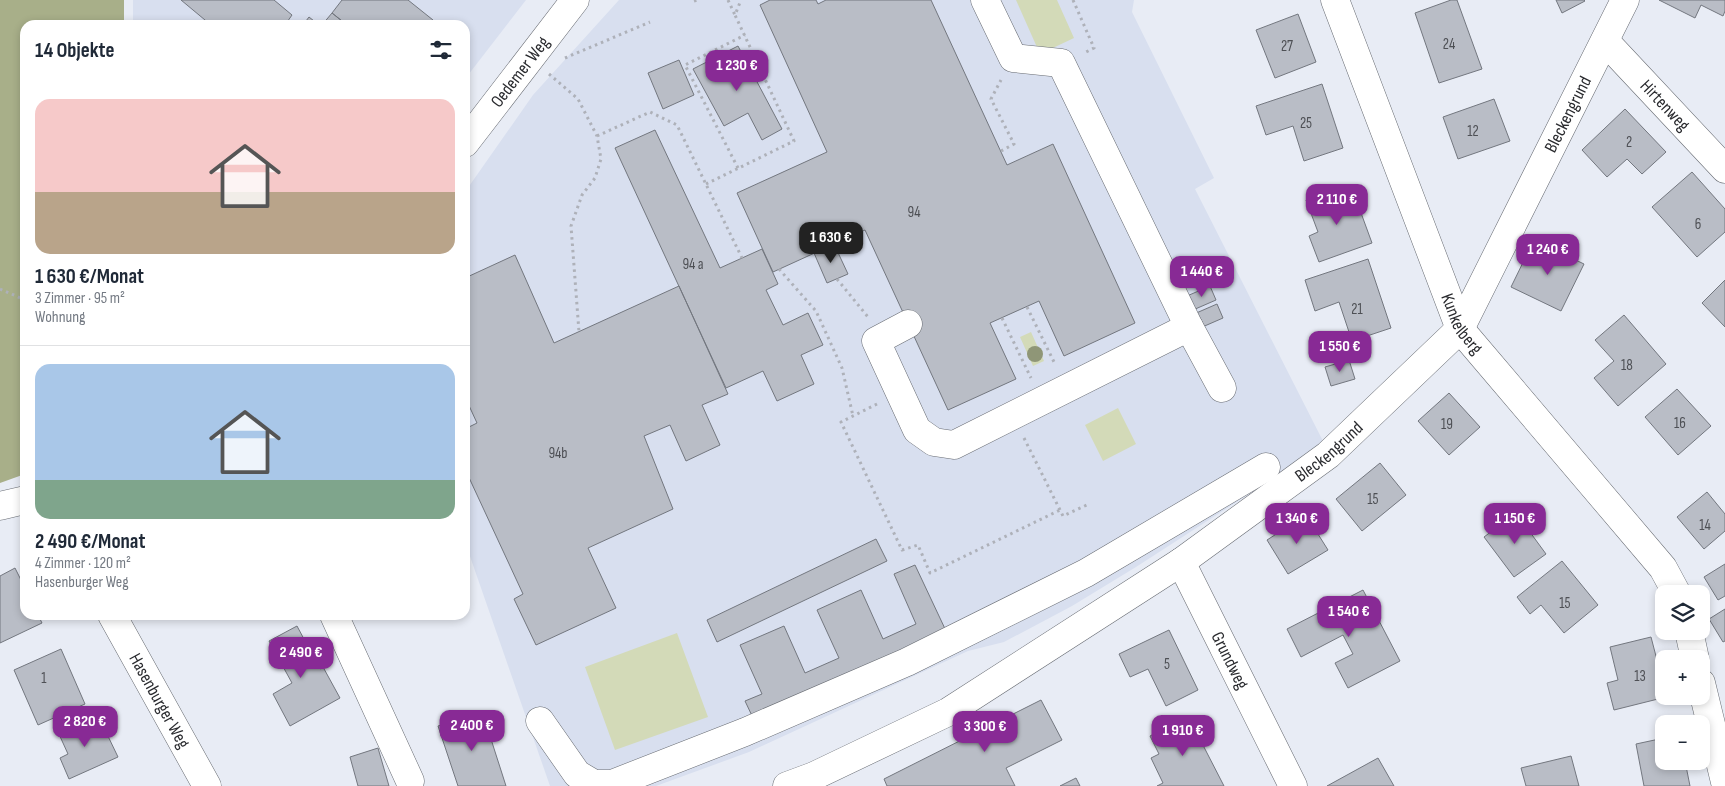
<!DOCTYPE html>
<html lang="de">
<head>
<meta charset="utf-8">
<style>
  :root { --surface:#fff; --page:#f6f6f7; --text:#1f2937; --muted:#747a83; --line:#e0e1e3; --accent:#882a95 }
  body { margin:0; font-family:"Sofia Sans Condensed",sans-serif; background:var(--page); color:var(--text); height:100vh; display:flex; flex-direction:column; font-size:19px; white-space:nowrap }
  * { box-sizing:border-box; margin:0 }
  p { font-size:16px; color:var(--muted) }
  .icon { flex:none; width:28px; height:28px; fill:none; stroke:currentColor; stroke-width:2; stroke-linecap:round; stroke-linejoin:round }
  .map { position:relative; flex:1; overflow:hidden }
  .details { position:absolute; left:20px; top:20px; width:450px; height:600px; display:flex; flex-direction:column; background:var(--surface); border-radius:15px; box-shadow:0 2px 8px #0003 }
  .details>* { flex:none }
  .buttons { position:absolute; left:1655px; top:585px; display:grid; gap:10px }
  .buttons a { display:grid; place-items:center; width:55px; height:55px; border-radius:10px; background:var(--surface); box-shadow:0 2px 8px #0003; font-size:25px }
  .price { position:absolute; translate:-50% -42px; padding:0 11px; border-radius:10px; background:var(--accent); color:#fff; font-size:16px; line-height:32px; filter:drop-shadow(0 1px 2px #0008) }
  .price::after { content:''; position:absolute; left:50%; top:30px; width:15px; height:11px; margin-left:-8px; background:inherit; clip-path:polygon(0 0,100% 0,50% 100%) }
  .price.on { background:#222; color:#fff }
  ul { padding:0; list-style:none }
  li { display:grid; align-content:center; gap:10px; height:265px; padding:0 15px }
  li+li { border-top:1px solid var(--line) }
  li span { display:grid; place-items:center; height:155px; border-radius:15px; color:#555 }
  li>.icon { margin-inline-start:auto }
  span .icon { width:90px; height:90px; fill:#fffc; stroke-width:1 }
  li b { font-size:21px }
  h2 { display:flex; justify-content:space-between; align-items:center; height:60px; padding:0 15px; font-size:21px }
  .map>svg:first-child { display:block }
  .built { fill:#d8dfef }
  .green { fill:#d3dab8 }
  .forest { fill:#a8af89 }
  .building { fill:#b9bdc6; stroke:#73777f }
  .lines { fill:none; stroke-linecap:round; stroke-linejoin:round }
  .minor-casing { stroke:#686c73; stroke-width:29 }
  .path { stroke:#aeb1b9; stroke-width:3; stroke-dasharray:2.5 4; stroke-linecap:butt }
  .minor { stroke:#fff; stroke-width:28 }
  .tree { fill:#8f9677 }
  .labels { text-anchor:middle; stroke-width:5; stroke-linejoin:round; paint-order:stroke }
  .number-label { font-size:15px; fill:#4e5055 }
  .street-label { font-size:18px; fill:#2a2b2f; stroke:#f7f9ff }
</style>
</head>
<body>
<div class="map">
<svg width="1725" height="786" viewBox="0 0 1725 786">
  <rect width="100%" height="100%" fill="#e8ecf5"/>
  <path class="built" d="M133,0H526L465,79V25H133Z
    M619,0H1134L1132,12L1214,178L1195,189L1325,445L1136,567L1072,606L1004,642L968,651L749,752L656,786H550L465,542V192L533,95Z"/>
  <path class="green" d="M1016,0H1057L1074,38L1040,54Z
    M1031,332L1044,361L1033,366L1020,337Z
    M1118,408L1136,444L1103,461L1085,425Z
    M677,633L708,717L615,750L585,667Z"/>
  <path class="forest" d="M0,0H124V25H25V474L0,483Z"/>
  <path class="building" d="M181,0H274L292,15L285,25H211Z
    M342,0H408L433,20L429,25H347L332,13Z
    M770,0H816L818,4L826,0H931L1007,165L1053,144L1135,323L1064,356L1039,301L990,323L1016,379L948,410L865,230L773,272L737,193L827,152L760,5Z
    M1451,0H1457L1482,69L1439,83L1415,13Z
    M1556,0H1584L1585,1L1562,13Z
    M1659,0H1725V11L1723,16L1701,5L1695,18Z
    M332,13L347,25H322Z
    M1298,14L1316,62L1275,78L1256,30Z
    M309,17L319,25H303Z
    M738,46L782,129L762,140L748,113L724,126L693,69Z
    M679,60L694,95L663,109L648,73Z
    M1322,84L1343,148L1304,161L1293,126L1266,135L1256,106Z
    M1494,99L1510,141L1458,159L1443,117Z
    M1625,109L1666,152L1642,174L1627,159L1607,177L1582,150Z
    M655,130L720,268L762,249L778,284L766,290L783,325L808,313L823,345L801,355L814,384L777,401L763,371L726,388L615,148Z
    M1692,172L1725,209V232L1697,257L1652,207Z
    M1341,188L1347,205L1357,202L1372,243L1319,262L1309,236L1318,232L1306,200Z
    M1534,240L1584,264L1561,311L1511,287Z
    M834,244L848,274L827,283L814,253Z
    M515,255L554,343L679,286L728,394L702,405L720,445L686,461L670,425L644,436L673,509L588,548L616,608L536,645L514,599L523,594L465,469V429L477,423L465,397V278Z
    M1368,259L1391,328L1352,341L1339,302L1315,311L1305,280Z
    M1725,280V327L1702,303Z
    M1210,286L1216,300L1193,310L1187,296Z
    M1217,304L1223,318L1200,328L1194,314Z
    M1624,315L1666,364L1618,406L1594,378L1614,361L1595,340Z
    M1349,360L1355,379L1331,386L1325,367Z
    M1677,389L1711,426L1678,455L1645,417Z
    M1449,393L1480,427L1449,455L1418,421Z
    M1380,463L1406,495L1362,531L1336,499Z
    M1707,492L1725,514V531L1704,549L1677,517Z
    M1516,513L1546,554L1514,577L1484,537Z
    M1306,515L1328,550L1288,574L1267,540Z
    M876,539L887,561L717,642L707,620Z
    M1562,561L1598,605L1564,633L1541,605L1530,614L1517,597Z
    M1725,564V596L1718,600L1704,577Z
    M915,565L947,633L754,720L745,701L762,694L740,645L784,626L805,673L839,658L817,610L861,590L883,639L916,624L894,574Z
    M15,568L25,588V615H38L42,623L0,643V576Z
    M1363,590L1400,661L1348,688L1335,663L1353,654L1343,635L1301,657L1287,629Z
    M1725,609V641L1723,642L1709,619Z
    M297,626L320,669L323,667L340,698L290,726L273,694L292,683L269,641Z
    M1169,630L1198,690L1166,706L1148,669L1130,677L1119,654Z
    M1651,637L1664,687V696L1666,697L1614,710L1607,683L1618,680L1610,647Z
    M61,649L85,704L38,725L14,670Z
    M1041,700L1062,740L1006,768L1015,786H887L884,779Z
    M482,711L506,786H458L438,726Z
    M1188,716L1224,786H1157L1163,783L1151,758L1159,754L1150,736Z
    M92,717L100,735L106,732L118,757L69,779L60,758L68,754L58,732Z
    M1664,738V761H1685L1690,786H1644L1636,744Z
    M378,748L389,786H358L350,757Z
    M1571,756L1579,786H1526L1521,768Z
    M1378,758L1394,786H1327Z
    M1076,778L1080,786H1060Z"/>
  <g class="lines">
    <g class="minor-casing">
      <g id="minor">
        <path d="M985,0L1013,58L1061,63L1189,327L1222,388"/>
        <path id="s1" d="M1335,0L1460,329L1663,568L1677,594"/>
        <path id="s2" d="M1605,41L1725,169"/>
        <path id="s3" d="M465,143L575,0"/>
        <path d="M908,324L876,341L917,430L934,442L954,445L1189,327"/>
        <path d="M0,506L25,500"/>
        <path id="s4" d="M1181,562L1293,786"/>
        <path id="s5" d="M112,615L207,786"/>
        <path d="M334,615L410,781"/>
        <path d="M1689,631L1695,659"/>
        <path d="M1701,683L1725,782"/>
        <path d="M540,721L577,774L594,784H612L745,732L907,662L1086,573L1266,467"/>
        <path id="s6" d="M787,786L814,776L948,712L1181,562L1328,455L1460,329L1625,0"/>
      </g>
    </g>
    <path class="path" d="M728,0L735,15
      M1073,0L1094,48L1084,53
      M694,1L697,0
      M565,58L650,22
      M549,74L578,99L597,136L601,159L595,178L582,195L571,226L579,332
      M597,136L650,112L677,125L742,258
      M1001,151L1014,144L991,99L1001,80
      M738,168L685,65L745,35
      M706,184L794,141L735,15L741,0
      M779,269L816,311L842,368L853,416
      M837,279L868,317
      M0,289L25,300
      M1027,307L1055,364
      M1002,318L1031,378
      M877,404L841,422L902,550L918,545L930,573L1060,510
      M1024,438L1063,516L1089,504
      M317,662L325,658"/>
    <use href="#minor" class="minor"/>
  </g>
  <circle class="tree" cx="1035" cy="354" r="8"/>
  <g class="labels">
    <g class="number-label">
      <text x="1449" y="49">24</text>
      <text x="1287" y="51">27</text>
      <text x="1306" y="128">25</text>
      <text x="1473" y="136">12</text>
      <text x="1629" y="147">2</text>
      <text x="914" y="217">94</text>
      <text x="1698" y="229">6</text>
      <text x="693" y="269">94 a</text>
      <text x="1357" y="314">21</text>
      <text x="1627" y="370">18</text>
      <text x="1680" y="428">16</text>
      <text x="1447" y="429">19</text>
      <text x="558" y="458">94b</text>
      <text x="1373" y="504">15</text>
      <text x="1705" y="530">14</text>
      <text x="1565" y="608">15</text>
      <text x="1167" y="669">5</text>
      <text x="1640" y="681">13</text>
      <text x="44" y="683">1</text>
    </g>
    <g class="street-label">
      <text dy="6" stroke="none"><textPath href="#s3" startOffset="90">Oedemer Weg</textPath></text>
      <text dy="6" stroke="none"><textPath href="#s2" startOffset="88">Hirtenweg</textPath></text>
      <text dy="6" stroke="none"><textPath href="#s6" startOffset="1059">Bleckengrund</textPath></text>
      <text dy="6" stroke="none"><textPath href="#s1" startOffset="348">Kunkelberg</textPath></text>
      <text dy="6" stroke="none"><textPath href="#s6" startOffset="639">Bleckengrund</textPath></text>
      <text dy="6" stroke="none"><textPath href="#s4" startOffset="110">Grundweg</textPath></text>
      <text dy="6" stroke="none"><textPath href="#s5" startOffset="98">Hasenburger Weg</textPath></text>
    </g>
  </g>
</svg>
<div class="buttons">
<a><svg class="icon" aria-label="layers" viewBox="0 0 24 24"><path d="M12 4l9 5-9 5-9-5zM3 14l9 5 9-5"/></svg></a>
<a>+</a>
<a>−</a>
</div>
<b class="price" style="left:737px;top:92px">1 230 €</b>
<b class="price" style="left:1337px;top:226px">2 110 €</b>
<b class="price on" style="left:831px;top:264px">1 630 €</b>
<b class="price" style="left:1548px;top:276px">1 240 €</b>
<b class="price" style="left:1202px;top:298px">1 440 €</b>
<b class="price" style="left:1340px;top:373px">1 550 €</b>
<b class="price" style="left:1297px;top:545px">1 340 €</b>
<b class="price" style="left:1515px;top:545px">1 150 €</b>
<b class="price" style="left:1349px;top:638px">1 540 €</b>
<b class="price" style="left:301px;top:679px">2 490 €</b>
<b class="price" style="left:85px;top:748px">2 820 €</b>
<b class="price" style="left:472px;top:752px">2 400 €</b>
<b class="price" style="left:985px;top:753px">3 300 €</b>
<b class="price" style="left:1183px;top:757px">1 910 €</b>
<section class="details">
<h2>14 Objekte<svg class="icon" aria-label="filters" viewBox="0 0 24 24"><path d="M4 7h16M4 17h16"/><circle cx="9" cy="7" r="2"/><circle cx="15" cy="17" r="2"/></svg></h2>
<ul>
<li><span style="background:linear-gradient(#f6c9c9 60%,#b9a48a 0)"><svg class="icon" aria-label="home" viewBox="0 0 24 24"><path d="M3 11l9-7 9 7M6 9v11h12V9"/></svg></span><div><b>1 630 €/Monat</b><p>3 Zimmer · 95 m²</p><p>Wohnung</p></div></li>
<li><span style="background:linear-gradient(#a9c7e8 75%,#7fa58c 0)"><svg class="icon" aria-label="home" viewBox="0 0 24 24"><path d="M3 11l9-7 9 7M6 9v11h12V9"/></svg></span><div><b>2 490 €/Monat</b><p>4 Zimmer · 120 m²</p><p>Hasenburger Weg</p></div></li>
</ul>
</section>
</div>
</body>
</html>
